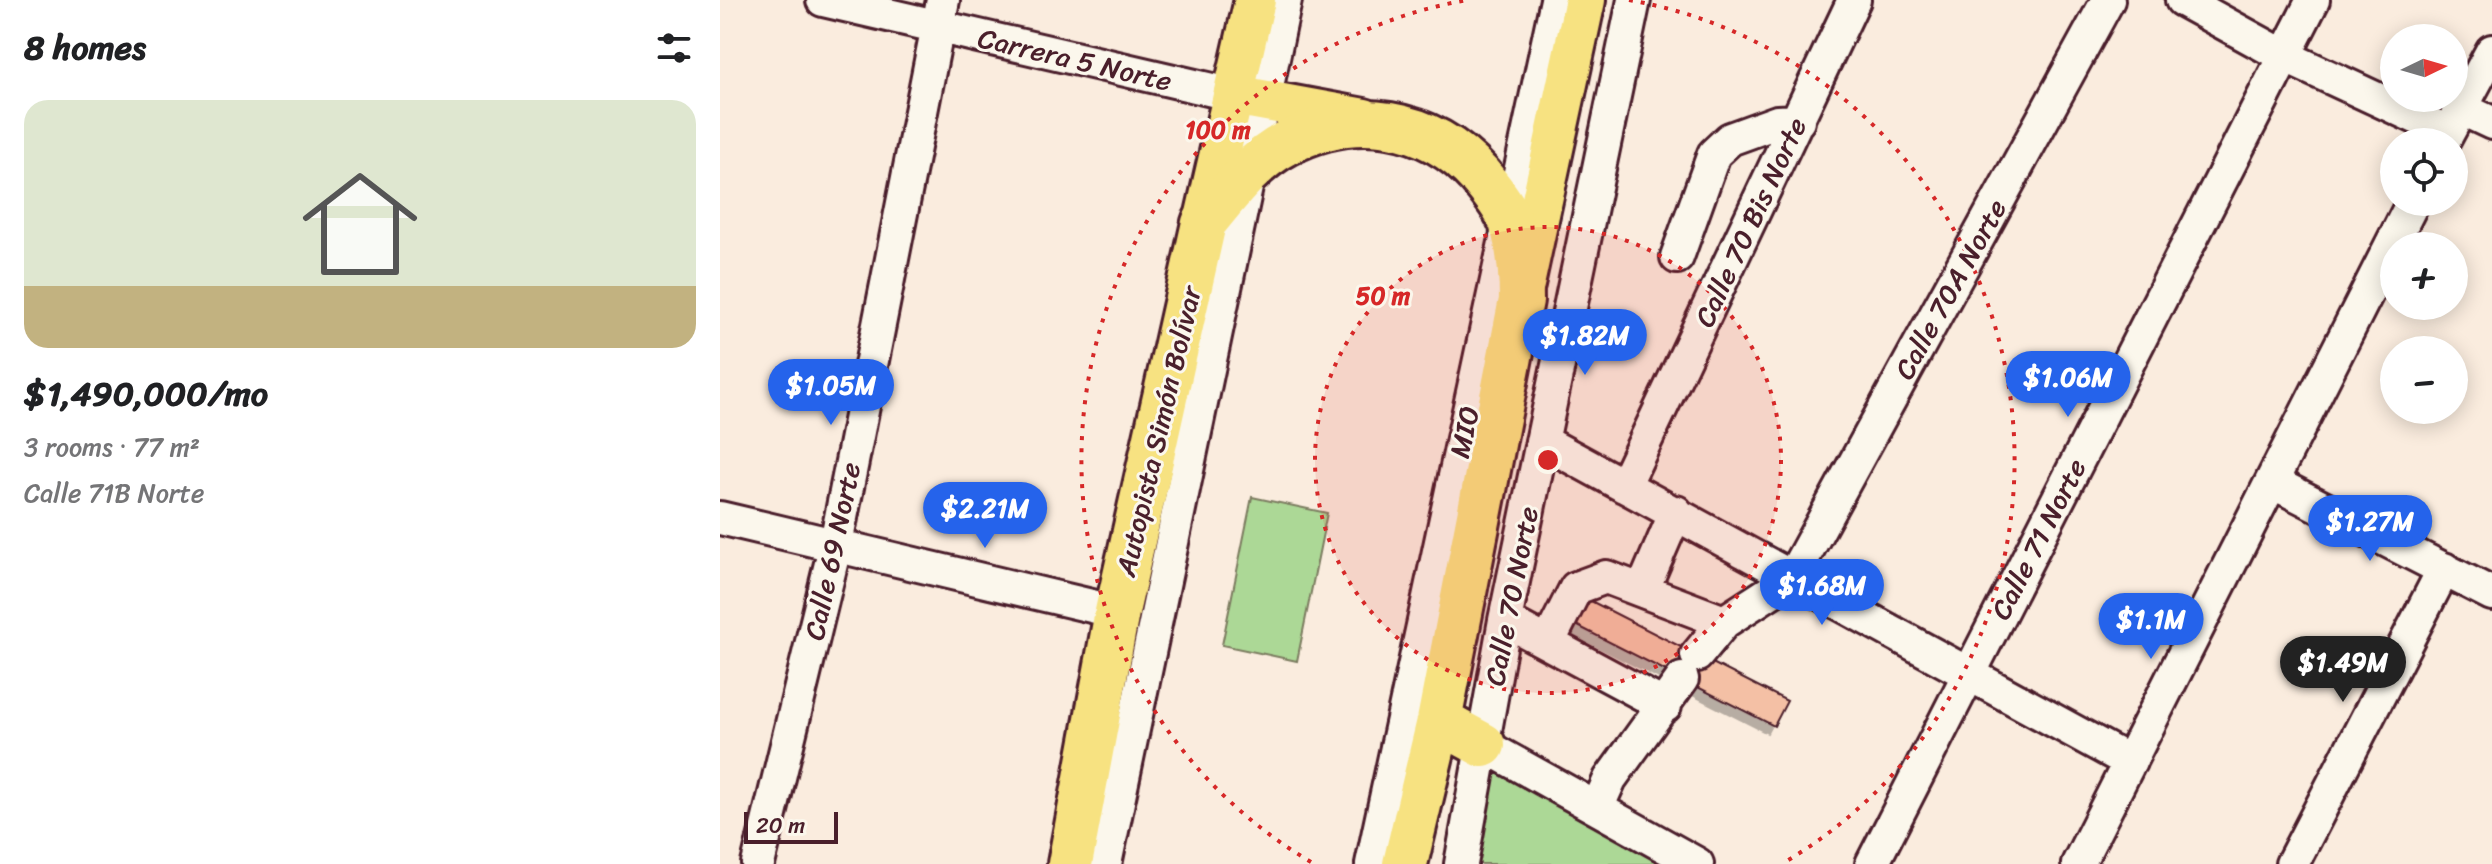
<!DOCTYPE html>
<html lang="en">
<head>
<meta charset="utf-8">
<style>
  :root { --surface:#fff; --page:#f6f6f6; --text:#202124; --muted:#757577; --line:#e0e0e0; --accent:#2563eb }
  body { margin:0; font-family:Sriracha,sans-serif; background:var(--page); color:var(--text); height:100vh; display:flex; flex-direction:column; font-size:30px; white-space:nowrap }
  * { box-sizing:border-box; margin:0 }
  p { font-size:26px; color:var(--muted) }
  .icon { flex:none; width:44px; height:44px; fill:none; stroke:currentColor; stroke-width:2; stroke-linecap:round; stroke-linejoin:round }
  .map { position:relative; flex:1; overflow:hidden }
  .details { display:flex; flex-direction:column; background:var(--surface); width:720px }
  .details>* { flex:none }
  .needle { width:52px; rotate:85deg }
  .fabs { position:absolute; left:1660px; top:24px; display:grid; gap:16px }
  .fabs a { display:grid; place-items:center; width:88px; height:88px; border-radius:50%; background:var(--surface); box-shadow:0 4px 20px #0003; font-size:40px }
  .scale { position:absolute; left:24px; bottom:20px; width:94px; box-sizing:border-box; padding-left:8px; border:4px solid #4a1f2b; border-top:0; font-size:22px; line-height:28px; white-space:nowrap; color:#4a1f2b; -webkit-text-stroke:6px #fbf7ec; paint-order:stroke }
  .price { position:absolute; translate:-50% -68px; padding:0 18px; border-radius:28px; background:var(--accent); color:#fff; font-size:26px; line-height:52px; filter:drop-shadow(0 2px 4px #0008) }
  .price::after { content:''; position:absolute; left:50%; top:48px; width:24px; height:18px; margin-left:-12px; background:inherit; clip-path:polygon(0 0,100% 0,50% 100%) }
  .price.selected { background:#222; color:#fff }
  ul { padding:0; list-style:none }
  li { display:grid; align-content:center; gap:16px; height:424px; padding:0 24px }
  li+li { border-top:2px solid var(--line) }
  li span { display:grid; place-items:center; height:248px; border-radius:24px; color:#555 }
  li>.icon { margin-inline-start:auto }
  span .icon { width:144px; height:144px; fill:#fffc; stroke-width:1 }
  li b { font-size:34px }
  h2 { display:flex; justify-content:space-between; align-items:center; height:96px; padding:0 24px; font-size:34px }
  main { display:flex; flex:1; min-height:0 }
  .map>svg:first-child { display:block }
  .green { fill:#acd896; stroke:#7b7c60; stroke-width:2 }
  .building { fill:#f4c0a5; stroke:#4a1f2b; stroke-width:2; filter:url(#shadow) }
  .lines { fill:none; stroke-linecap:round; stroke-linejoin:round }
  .minor-casing { stroke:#4a1f2b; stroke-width:38 }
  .major-casing { stroke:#4a1f2b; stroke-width:46 }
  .highway-casing { stroke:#4a1f2b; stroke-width:50 }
  .minor { stroke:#fbf7ec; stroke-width:32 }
  .major { stroke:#f7e281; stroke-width:40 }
  .highway { stroke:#f7e281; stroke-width:44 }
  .ring { fill:none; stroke:#d62828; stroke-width:4; stroke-dasharray:4 8 }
  .labels { text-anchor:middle; stroke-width:6; stroke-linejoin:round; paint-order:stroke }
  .street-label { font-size:28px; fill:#4a1f2b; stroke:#fbf7ec }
  .centre { fill:#d62828; stroke:#fbf7ec; stroke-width:4 }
  .ring-label { font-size:24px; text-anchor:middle; font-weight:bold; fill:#d62828; stroke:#fbf7ec; stroke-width:6; stroke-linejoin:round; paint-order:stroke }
</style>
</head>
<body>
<main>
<section class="details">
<h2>8 homes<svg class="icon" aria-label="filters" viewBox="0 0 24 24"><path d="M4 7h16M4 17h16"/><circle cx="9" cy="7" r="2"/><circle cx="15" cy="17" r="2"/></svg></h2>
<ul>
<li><span style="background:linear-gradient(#dfe7d0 75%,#c2b280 0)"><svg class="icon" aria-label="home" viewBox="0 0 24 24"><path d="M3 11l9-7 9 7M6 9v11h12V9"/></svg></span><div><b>$1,490,000/mo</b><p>3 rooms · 77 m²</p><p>Calle 71B Norte</p></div></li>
</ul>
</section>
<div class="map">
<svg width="1772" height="864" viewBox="0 0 1772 864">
  <defs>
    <filter id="shadow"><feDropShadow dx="-7" dy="7" stdDeviation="0" flood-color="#0004"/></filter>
  </defs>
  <rect width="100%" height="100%" fill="#faecde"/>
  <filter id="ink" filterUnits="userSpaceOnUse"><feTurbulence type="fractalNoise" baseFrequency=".0125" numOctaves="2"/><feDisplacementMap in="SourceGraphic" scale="16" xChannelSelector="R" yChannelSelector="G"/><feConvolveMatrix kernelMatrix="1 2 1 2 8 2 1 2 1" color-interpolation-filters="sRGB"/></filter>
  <g filter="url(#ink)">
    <path class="green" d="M532,497L607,513L577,661L502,645Z
      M763,745L977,864H741Z"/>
    <path class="building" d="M865,598L1067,701L1054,726L852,623Z"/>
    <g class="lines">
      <g class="minor-casing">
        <path id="minor" d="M103,0L514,95
          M1462,0L1564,56L1728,132
          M1740,108L1772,123
          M1723,142L1772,51
          M957,257L994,154L1010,139L1057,122L1078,121
          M822,441L1410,762
          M1554,483L1772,594
          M904,486L1134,0
          M0,518L397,612
          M923,589L956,512
          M785,620L945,706
          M1004,622L1072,578L1388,0
          M828,643L856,588L886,577L1004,622L977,655
          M763,745L977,864
          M877,808L890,779L962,679
          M38,864L116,543L223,0
          M385,864L565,0
          M652,864L837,0
          M741,864L785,620L914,0
          M1152,864L1593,0
          M1358,864L1693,202
          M1572,864L1724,569"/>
      </g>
      <g class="major-casing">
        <path id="major" d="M514,95L644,119
          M484,223L535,0
          M804,284L865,0"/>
      </g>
      <g class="highway-casing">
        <path id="highway" d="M719,721L763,745
          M350,864L397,612L484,223C508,194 532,161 567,143C634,108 709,119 760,176C771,189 785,206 791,222C799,247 801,273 801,300L719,721L685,864"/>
      </g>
      <use href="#minor" class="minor"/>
      <use href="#major" class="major"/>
      <use href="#highway" class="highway"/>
    </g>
  </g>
  <circle cx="828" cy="460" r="233" fill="#d62828" fill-opacity=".12"/>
  <g class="ring">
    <circle cx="828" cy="460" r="233"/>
    <path d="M591 862A467 467 0 0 1 747 0M909 0A467 467 0 0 1 1065 862"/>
  </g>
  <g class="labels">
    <g class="street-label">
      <text transform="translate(355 59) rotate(13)" y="10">Carrera 5 Norte</text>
      <text transform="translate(1030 222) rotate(-65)" y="10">Calle 70 Bis Norte</text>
      <text transform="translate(1230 289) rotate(-61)" y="10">Calle 70A Norte</text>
      <text transform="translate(438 431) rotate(-77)" y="10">Autopista Simón Bolívar</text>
      <text transform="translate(744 432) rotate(-78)" y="10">MIO</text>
      <text transform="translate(1318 539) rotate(-63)" y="10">Calle 71 Norte</text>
      <text transform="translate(112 551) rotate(-78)" y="10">Calle 69 Norte</text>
      <text transform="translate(791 596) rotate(-79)" y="10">Calle 70 Norte</text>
    </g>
  </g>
  <circle cx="828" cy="460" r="12" class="centre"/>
  <g class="ring-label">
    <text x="498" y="138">100 m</text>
    <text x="663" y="304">50 m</text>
  </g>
</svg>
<div class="fabs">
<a><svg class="needle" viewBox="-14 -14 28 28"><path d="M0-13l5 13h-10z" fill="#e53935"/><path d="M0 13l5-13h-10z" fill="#757577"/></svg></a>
<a><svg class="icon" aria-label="locate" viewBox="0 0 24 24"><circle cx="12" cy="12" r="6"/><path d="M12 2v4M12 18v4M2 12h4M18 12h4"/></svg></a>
<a>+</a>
<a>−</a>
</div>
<div class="scale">20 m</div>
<b class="price" style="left:865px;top:377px">$1.82M</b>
<b class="price" style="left:1348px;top:419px">$1.06M</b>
<b class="price" style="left:111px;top:427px">$1.05M</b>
<b class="price" style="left:265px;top:550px">$2.21M</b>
<b class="price" style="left:1650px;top:563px">$1.27M</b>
<b class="price" style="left:1102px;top:627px">$1.68M</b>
<b class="price" style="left:1431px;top:661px">$1.1M</b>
<b class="price selected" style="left:1623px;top:704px">$1.49M</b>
</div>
</main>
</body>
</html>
